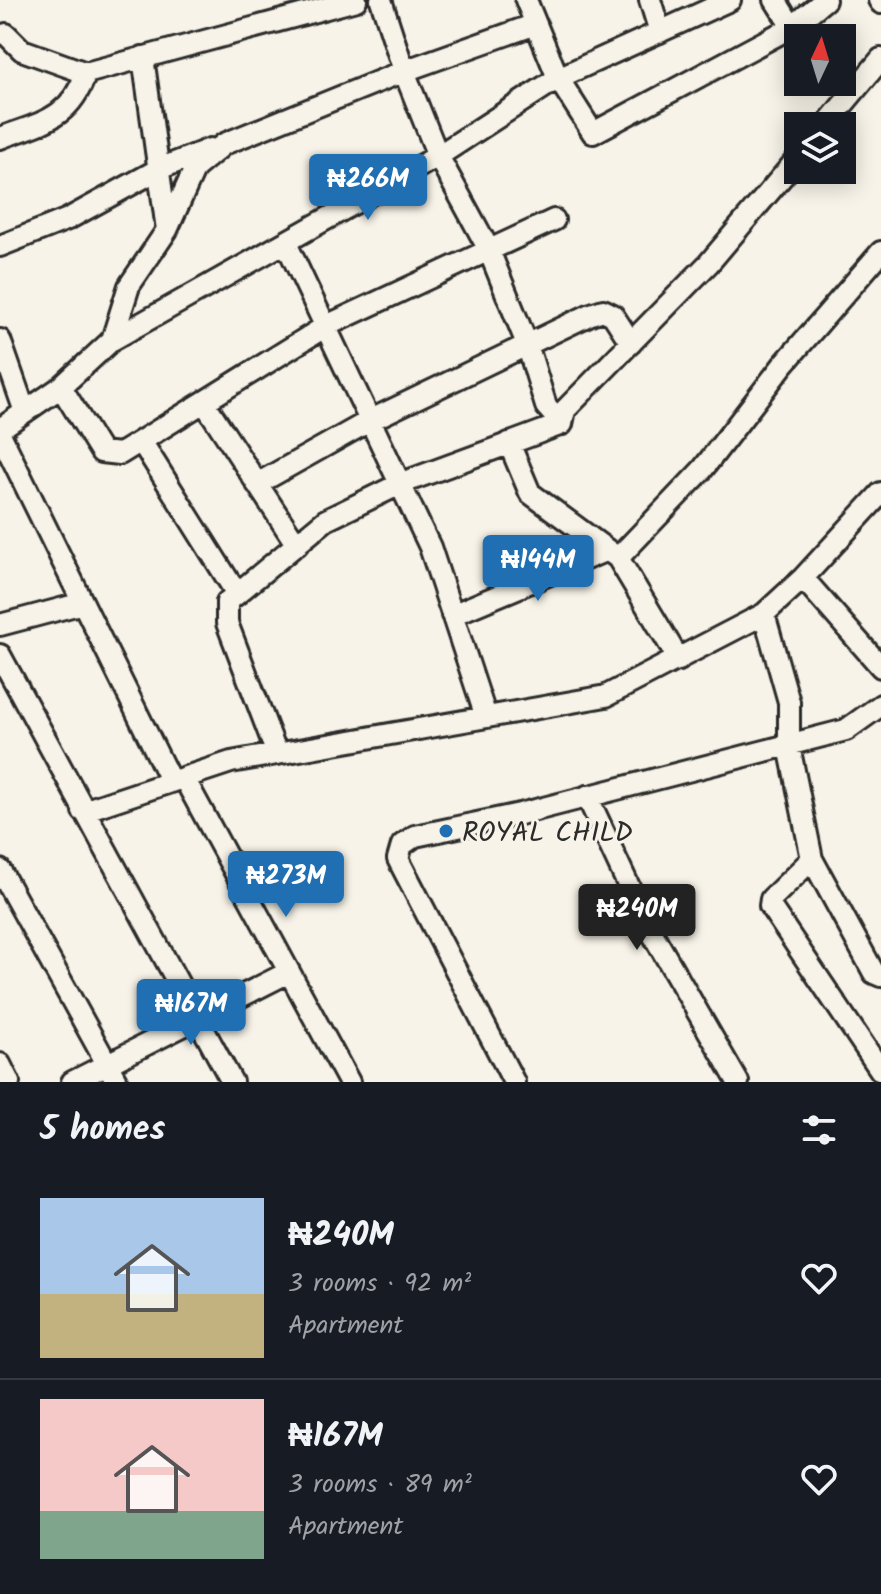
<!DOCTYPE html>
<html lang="en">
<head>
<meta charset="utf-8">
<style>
  :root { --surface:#171b24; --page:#242831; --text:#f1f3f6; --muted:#9ea1a6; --line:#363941; --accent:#1f6fb2 }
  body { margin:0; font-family:Kalam,sans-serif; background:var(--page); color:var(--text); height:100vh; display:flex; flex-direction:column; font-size:30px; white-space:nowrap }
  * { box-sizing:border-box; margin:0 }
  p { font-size:26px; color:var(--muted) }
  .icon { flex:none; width:44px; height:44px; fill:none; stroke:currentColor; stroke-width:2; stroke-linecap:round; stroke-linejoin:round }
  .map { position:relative; height:1082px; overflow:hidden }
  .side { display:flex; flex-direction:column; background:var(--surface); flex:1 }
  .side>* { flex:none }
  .needle { width:52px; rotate:4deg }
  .tools { position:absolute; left:784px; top:24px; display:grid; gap:16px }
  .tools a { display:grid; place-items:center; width:72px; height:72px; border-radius:0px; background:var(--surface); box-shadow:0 4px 20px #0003; font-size:40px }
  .price { position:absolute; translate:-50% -68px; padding:0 18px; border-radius:8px; background:var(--accent); color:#fff; font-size:26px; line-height:52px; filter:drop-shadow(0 2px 4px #0008) }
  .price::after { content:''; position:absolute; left:50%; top:48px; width:24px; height:18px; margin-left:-12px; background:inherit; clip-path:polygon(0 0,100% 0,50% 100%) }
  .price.on { background:#222; color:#fff }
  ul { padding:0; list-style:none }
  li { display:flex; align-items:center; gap:24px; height:200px; padding:0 40px }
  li+li { border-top:2px solid var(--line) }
  li span { display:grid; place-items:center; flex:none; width:224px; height:160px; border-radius:0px; color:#555 }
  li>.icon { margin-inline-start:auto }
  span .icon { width:96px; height:96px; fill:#fffc; stroke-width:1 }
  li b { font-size:34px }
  h2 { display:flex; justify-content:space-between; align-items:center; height:96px; padding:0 40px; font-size:34px }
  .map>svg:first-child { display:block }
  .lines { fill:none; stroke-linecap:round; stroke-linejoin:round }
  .street-casing { stroke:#2b2b2b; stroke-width:26 }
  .street { stroke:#f7f3e8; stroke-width:20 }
  .poi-dot { fill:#1f6fb2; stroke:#f7f3e8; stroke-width:3 }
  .labels { text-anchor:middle; stroke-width:6; stroke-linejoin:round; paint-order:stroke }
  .poi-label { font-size:28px; fill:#2b2b2b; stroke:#f7f3e8; text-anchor:start }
</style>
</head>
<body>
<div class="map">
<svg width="881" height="1082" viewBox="0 0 881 1082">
  <rect width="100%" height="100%" fill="#f7f3e8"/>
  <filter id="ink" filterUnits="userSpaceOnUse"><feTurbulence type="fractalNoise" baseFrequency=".0125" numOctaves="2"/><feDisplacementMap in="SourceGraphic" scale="16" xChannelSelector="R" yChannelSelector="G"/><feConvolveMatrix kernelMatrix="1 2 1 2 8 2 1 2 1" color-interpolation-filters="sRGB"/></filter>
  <g filter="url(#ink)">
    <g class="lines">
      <g class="street-casing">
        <path id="street" d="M526,0L558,78L593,133L792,27L825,0
          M650,0L660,32
          M775,0L792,27
          M879,0L881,3
          M6,34L22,50L86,73L356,0
          M143,57L167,230
          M825,126L881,59
          M0,138C43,122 70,119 86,73
          M286,243L430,547L486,717
          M0,246L68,219L159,169L210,149
          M0,340L25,412
          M112,340L129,286L167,230L195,168L224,144L404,71L536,24
          M61,387L101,452L120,454L141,441L237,594
          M204,402L297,545
          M562,424L565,410L709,263L798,158
          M0,429L61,387L112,340L438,156L558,78L730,0
          M0,434L171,782
          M141,441L326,326L554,220
          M509,443L530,493L618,558L679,660
          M257,484L371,420L591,314L603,310L613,315L631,343
          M618,558L702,470L783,365L881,252
          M803,578L881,667
          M764,614L789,702V746L812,859L771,899L770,906L881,1071
          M452,615L607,550
          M0,625L83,603
          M0,655L232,1082
          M277,754L227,623V602L326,520L402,483L562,424L546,406L527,344L488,248L438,156L404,71L381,0
          M184,778L349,1082
          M587,796L644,919L738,1082
          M83,811L231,762L606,696L764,614L803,578L881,493
          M812,859L874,973L881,976
          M0,870L117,1082
          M0,1064L9,1082
          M72,1082L289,972
          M514,1082L398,859L402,845L415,836L520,814L846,730L881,705"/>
      </g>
      <use href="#street" class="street"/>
    </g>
  </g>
  <circle class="poi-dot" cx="446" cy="831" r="8"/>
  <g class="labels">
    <g class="poi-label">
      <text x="462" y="841">ROYAL CHILD</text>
    </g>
  </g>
</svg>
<div class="tools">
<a><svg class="needle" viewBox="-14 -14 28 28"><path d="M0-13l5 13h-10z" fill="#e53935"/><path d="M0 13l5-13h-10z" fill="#9ea1a6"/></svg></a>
<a><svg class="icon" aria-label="layers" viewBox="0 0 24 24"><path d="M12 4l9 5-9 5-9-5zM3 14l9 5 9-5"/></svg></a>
</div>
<b class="price" style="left:368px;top:222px">₦266M</b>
<b class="price" style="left:538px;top:603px">₦144M</b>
<b class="price" style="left:286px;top:919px">₦273M</b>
<b class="price on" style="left:637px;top:952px">₦240M</b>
<b class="price" style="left:191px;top:1047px">₦167M</b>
</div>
<section class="side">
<h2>5 homes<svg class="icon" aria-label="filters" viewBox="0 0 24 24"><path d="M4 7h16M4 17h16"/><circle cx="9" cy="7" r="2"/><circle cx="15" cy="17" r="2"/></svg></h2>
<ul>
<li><span style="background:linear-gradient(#a9c7e8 60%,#c2b280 0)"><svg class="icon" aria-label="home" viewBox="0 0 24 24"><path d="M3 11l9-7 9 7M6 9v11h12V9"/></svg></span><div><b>₦240M</b><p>3 rooms · 92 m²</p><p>Apartment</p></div><svg class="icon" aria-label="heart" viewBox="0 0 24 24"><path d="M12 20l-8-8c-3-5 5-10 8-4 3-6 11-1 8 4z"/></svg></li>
<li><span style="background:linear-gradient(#f6c9c9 70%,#7fa58c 0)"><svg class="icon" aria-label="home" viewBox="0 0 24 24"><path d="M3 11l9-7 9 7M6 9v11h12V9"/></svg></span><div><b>₦167M</b><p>3 rooms · 89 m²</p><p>Apartment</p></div><svg class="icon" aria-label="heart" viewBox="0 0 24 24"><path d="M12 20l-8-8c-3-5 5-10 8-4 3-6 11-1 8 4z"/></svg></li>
</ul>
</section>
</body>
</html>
